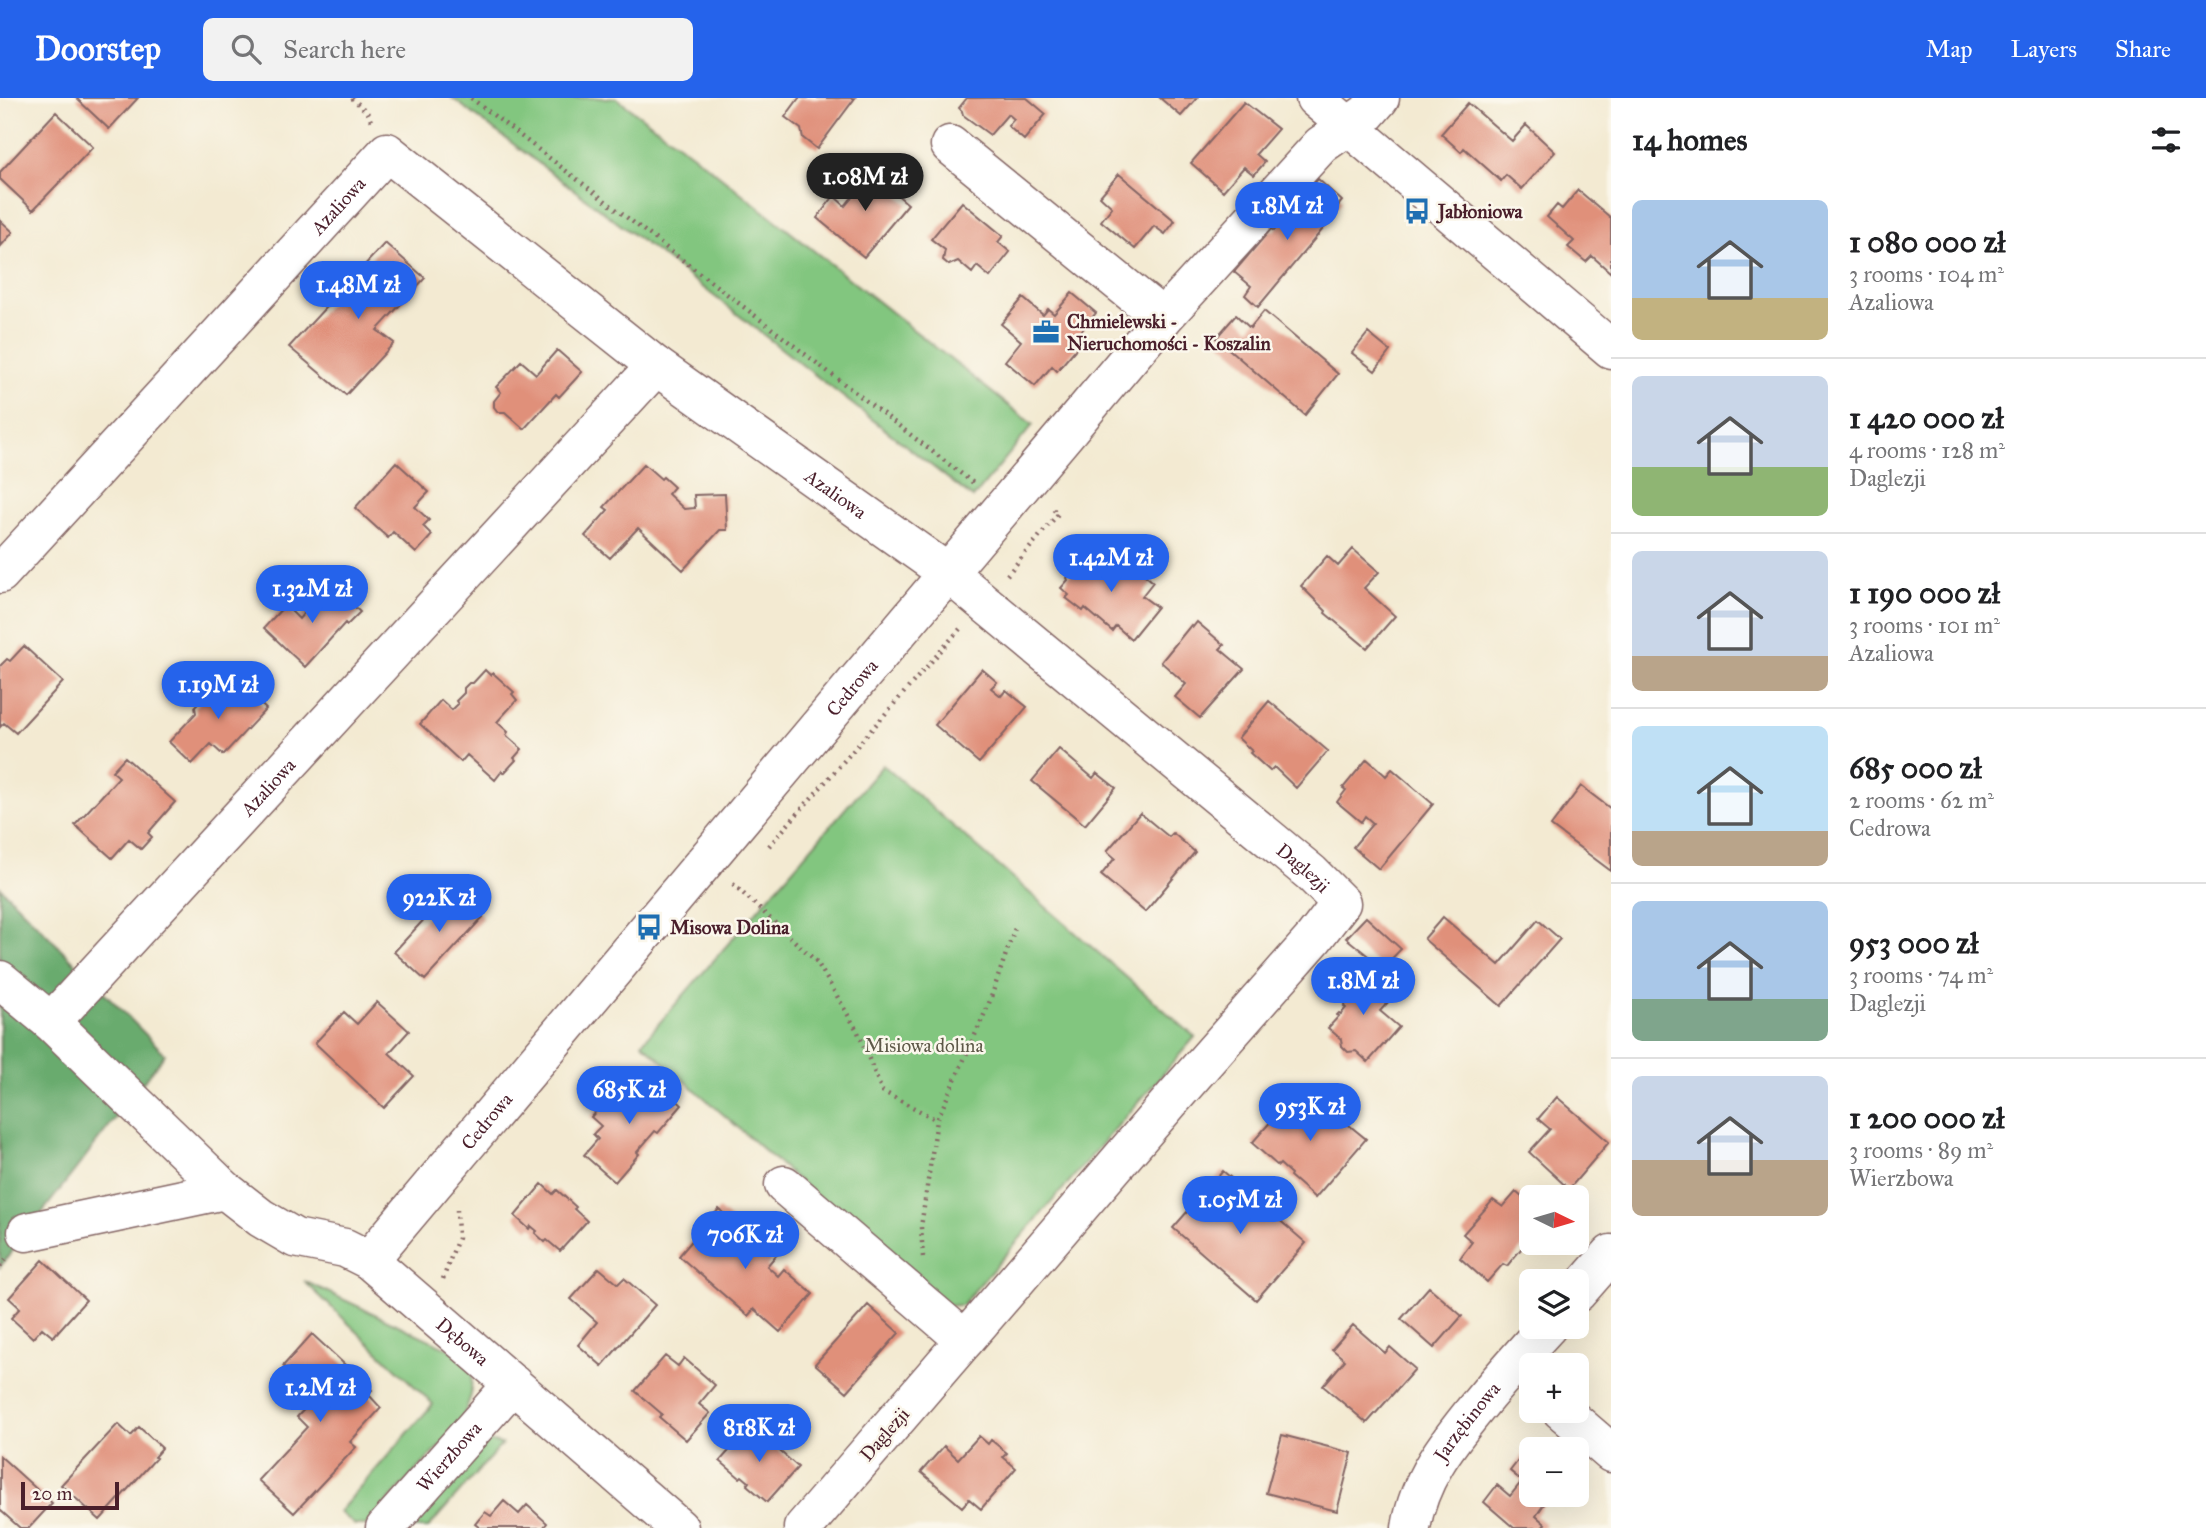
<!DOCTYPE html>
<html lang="en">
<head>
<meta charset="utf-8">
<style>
  :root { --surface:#fff; --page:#f2f2f2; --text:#202124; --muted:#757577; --line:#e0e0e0; --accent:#2563eb }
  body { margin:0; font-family:"IM FELL Great Primer",serif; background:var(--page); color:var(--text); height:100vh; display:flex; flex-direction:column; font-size:26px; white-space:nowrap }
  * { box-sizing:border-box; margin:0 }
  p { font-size:23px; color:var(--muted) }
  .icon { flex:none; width:38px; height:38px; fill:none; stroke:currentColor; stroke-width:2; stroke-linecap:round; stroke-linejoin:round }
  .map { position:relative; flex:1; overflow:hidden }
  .details { display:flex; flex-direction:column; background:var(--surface); width:595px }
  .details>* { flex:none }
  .needle { width:46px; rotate:95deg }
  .tools { position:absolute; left:1519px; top:1087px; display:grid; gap:14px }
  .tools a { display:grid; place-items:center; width:70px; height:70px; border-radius:10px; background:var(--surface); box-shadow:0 7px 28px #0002; font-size:35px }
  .scale { position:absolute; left:21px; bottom:18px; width:98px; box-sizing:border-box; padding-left:7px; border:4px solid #4a1f2b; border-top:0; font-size:19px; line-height:24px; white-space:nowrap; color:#4a1f2b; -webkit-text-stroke:5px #fbf7ec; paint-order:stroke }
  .price { position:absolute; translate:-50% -60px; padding:0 16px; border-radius:24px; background:var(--accent); color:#fff; font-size:23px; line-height:46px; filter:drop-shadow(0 2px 4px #0008) }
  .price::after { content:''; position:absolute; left:50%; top:42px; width:21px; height:16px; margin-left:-10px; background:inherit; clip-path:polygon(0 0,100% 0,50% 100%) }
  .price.active { background:#222; color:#fff }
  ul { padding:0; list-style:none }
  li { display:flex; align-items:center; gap:21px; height:175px; padding:0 21px }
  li+li { border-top:2px solid var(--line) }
  li span { display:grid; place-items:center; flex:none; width:196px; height:140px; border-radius:10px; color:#555 }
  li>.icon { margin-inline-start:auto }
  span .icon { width:84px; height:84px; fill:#fffc; stroke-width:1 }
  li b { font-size:30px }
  h2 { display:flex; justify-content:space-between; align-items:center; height:84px; padding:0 21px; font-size:30px }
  header { display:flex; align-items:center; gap:42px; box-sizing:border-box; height:98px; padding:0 35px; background:var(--accent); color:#fff }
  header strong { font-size:33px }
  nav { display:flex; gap:38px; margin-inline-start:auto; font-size:24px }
  .search { width:490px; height:63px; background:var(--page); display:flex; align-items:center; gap:18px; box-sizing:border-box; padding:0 24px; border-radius:10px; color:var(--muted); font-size:26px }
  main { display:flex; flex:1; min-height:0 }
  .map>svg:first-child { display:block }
  .green { fill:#82c67f; stroke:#667255; stroke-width:2 }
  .forest { fill:#69ab6e; stroke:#5a654c; stroke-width:2 }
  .building { fill:#e0907a }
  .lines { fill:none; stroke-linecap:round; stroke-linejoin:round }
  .minor-casing { stroke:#856665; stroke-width:41 }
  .path { stroke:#856665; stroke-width:4.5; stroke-dasharray:2 5; stroke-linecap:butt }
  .minor { stroke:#fff; stroke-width:38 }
  .labels { text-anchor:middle; stroke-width:5; stroke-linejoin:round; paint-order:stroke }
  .street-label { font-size:19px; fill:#4a1f2b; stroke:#fbf7ec }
  .poi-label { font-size:19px; font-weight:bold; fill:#4a1f2b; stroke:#fbf7ec; text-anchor:start }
  .park-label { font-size:19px; fill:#5e5948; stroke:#fbf7ec }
</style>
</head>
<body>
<header>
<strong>Doorstep</strong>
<div class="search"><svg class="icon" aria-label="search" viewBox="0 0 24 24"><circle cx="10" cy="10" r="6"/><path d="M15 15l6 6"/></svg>Search here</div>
<nav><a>Map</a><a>Layers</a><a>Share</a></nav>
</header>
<main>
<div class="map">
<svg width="1611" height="1430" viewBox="0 0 1611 1430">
  <rect width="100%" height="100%" fill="#fbf7ec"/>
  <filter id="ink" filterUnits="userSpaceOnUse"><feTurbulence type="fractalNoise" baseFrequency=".0143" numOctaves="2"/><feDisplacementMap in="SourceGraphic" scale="14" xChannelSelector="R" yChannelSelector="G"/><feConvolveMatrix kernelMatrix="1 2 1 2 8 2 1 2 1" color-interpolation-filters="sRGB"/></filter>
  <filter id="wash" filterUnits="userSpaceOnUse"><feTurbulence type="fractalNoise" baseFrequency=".00686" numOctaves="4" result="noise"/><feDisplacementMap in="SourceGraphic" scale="28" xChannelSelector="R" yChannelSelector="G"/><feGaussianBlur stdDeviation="1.57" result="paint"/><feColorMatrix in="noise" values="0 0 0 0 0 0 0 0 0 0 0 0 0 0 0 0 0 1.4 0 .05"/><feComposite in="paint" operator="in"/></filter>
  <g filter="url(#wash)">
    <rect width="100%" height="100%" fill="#f3ead2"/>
    <path class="green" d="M452,0H616L696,59L1033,327L973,400L687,177Z
      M883,667L1195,939L962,1207L941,1208L642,945Z
      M304,1183L458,1255L472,1275L471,1297L461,1325L366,1427H355L339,1414L433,1306Z
      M484,1342L502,1346L428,1430H406Z"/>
    <path class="forest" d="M0,789L165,956L0,1169Z"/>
    <g id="blocks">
      <path class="building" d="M76,0H138L109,31Z
        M799,0H855L817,51L803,40L801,31L785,19Z
        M967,0H1027L1046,16L1024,42L1008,28L1014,21L1008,16L990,37L963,17L962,13L959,10Z
        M1160,0H1197L1181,18Z
        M1244,4L1278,31L1256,56L1265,64L1254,77L1244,69L1223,93L1191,65Z
        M1468,5L1512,43L1526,27L1555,54L1522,91L1506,77L1501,83L1464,50L1461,54L1441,36Z
        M56,14L93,49L33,112L0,81V74Z
        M878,71L887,79L888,89L908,106L864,159L817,120L834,98L845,108L859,91L860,81L866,72Z
        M1119,76L1175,123L1165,136L1154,128L1135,151L1101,123L1112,109L1100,98Z
        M1318,81L1342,103L1325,124L1327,126L1258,209L1245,197L1251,188L1234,174L1271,131L1274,133Z
        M1578,92L1611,120V175L1592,158L1586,164L1568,149L1574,143L1547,119L1557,107L1562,111Z
        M962,104L1003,138L998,144L1010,154L990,179L977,168L972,175L958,163L949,167L943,162L945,152L931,141Z
        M0,122L13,134L0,149Z
        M385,145L425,180L377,232L394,245L346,297L289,249Z
        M1072,195L1096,215L1074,242L1079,247L1057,273L1052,268L1035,288L1005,263L1021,243L1001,226L1023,200L1043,217L1048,211L1054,216Z
        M1264,213L1338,276L1305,317L1216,240L1236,217L1250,230Z
        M1368,235L1390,253L1375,273L1352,255Z
        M557,252L582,274L559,299L556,296L524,331L505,314H498L494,309V303L501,294L496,289L521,263L536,276Z
        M396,364L429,394L415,409L429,422L423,428L432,437L416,455L393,434L388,440L355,410Z
        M644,366L661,381L663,379L674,389L668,396L684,411L695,410L694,397L725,396L727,432H720L683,472L638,430L610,460L585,438L608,412L604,409Z
        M1353,451L1379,474L1364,490L1395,518L1367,550L1325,515L1326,513L1301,488L1327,458L1338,468Z
        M1091,454L1113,473L1124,459L1153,484L1142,498L1157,509L1131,541L1116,528L1112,533L1085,510L1083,513L1066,500L1069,497L1061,490L1068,482L1067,480Z
        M329,485L360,514L347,527L345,525L305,569L264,530L285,507L299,521Z
        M1197,524L1224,547L1220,551L1244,571L1200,620L1175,599L1186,586L1161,564L1191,527L1193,529Z
        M24,548L63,584L16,635L4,625L0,629V568L7,561L10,563Z
        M982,571L997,584L991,590L1001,598L1006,592L1027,609L979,665L935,627Z
        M485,572L490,577L493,575L514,594L512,596L517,602L497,624L508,634L506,637L522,651L514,660L516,662L504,675L502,673L495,682L467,657L461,664L420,626L441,602L452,612L458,606L456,603L464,595V590L469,585H473Z
        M230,578L266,611L223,657L211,646L192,666L169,644L196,615L195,609L205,598H211Z
        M1269,603L1328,653L1296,690L1274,669L1270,673L1250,655L1252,653L1238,640Z
        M1059,651L1093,680L1097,675L1116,690L1085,727L1032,683Z
        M125,659L175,704L148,735L152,739L141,751L129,741L112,760L75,727L119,679L112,673Z
        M1367,661L1386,678L1392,671L1433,706L1379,771L1353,749L1373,725L1365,718L1361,724L1337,704L1346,692L1343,690Z
        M1581,688L1611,711V773L1551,728Z
        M1140,715L1169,739L1173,735L1195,754L1145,814L1101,777L1115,760L1107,753Z
        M453,790L483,819L425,882L394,854Z
        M1366,819L1401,851L1383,870L1346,840Z
        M1443,819L1499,867L1538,822L1560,841L1501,908L1424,841Z
        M1357,871L1391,901L1380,913L1399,929L1368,964L1356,953L1348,954L1342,948L1341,941L1328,930L1339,918L1337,917L1339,915L1341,916L1346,910L1344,908L1346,906L1335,897Z
        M377,904L409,933L389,955L414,978L384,1010L315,945L344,914L357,926Z
        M652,980L682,1007L658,1035L655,1033L637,1054L639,1056L615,1084L584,1057L598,1041L593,1036L601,1028L591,1019L615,991L626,1001L632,992L639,996Z
        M1310,992L1335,1014L1334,1015L1366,1041L1315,1100L1290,1078L1291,1076L1280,1066L1278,1068L1252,1045L1280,1013L1287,1019Z
        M1557,999L1609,1044L1569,1091L1529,1054L1550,1031L1538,1021Z
        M1223,1073L1306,1145L1256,1202L1173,1130Z
        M542,1086L553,1096L557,1092L576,1109L574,1111L587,1123L560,1153L547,1142L545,1144L535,1135L537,1133L531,1128L529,1131L515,1118Z
        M1516,1094L1531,1107V1131L1530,1133L1531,1139L1507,1168L1503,1166L1487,1184L1460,1160L1472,1144L1463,1136L1493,1102L1503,1109Z
        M719,1111L746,1135L750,1130L778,1155L767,1168L778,1178L784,1171L813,1196L780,1234L754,1211L748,1218L679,1158Z
        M43,1162L86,1202L53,1239L42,1230L33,1240L11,1220L20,1210L9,1200Z
        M599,1170L618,1186L624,1180L655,1207L602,1268L578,1247L597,1224L571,1201Z
        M1429,1189L1462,1218L1434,1250L1401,1221Z
        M868,1207L899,1235L847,1294L815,1266Z
        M1353,1227L1385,1255L1390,1249L1415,1271L1367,1325L1323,1288L1345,1262L1332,1251Z
        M312,1236L372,1292L368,1296L381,1310L350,1344L356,1349L294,1415L258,1382L307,1329L297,1319L312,1303L295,1287L299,1283L283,1268Z
        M665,1258L678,1268L684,1260L715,1287L699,1306L710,1315L686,1342L659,1319L662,1316L635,1293Z
        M118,1326L131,1338L139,1329L162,1350L154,1359L156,1360L100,1422L61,1387Z
        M751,1328L798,1369L767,1404L747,1387L749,1384L742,1378L740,1380L720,1363Z
        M1282,1337L1352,1355L1337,1413L1266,1395Z
        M979,1338L988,1346L991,1342L1007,1355L1003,1359L1016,1370L981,1411L969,1401L962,1409L921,1374L944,1348L958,1361Z
        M1524,1355L1531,1362V1396H1551L1536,1418L1545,1426L1542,1430H1514L1484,1404L1497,1387L1510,1398L1522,1383L1510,1373Z
        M0,1358L52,1405L29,1430H20L0,1412Z
        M504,1403L519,1416L527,1407L547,1425L543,1430H480L475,1426L485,1414L491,1418Z"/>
    </g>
  </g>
  <g filter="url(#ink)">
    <use href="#blocks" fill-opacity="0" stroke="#856665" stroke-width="2"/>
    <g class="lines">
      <g class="minor-casing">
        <g id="minor">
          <path d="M1315,0L1611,251"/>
          <path d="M950,47L1163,220"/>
          <path id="s1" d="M0,476L387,54L656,268"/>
          <path id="s2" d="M0,882L51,924L225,1092L261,1120L295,1140L345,1150L369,1162L679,1430"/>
          <path id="s3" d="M51,924L656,268L948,475L1311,775L1341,805L1314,840L1174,999L803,1430"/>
          <path d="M784,1087L965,1242"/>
          <path d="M27,1134L225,1092"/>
          <path id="s4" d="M369,1162L1163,220L1321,47L1367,15L1380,0"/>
          <path d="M1577,1195L1611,1156"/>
          <path d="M1561,1312L1611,1355"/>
          <path id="s5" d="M385,1430L513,1286"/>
          <path id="s6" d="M1411,1430C1419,1381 1446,1347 1477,1309C1500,1281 1523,1255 1548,1228"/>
        </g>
      </g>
      <path class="path" d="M352,0L367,14L371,23
        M471,0L976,387
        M1007,477L1058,416L1051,409
        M769,748L960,531
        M733,786L817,864L858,934L882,993L937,1022
        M923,1159L921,1129L937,1022L988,908L1015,830
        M0,1168L7,1160
        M443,1181L458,1140L457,1112"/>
      <use href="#minor" class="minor"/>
    </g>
  </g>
  <defs>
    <g id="bus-bare" transform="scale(2.1)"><path d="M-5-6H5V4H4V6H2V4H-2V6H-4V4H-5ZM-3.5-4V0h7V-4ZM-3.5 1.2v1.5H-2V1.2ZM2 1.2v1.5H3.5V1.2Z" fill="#1f6fb2" stroke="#fbf7ec" stroke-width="2.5" paint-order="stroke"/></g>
    <g id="office-bare" transform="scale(2.1)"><path d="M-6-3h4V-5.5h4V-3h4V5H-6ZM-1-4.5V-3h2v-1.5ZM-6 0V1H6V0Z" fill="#1f6fb2" stroke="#fbf7ec" stroke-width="2.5" paint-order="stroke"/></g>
  </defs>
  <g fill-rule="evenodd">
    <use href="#bus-bare" x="1417" y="113"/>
    <use href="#office-bare" x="1046" y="234"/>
    <use href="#bus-bare" x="649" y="829"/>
  </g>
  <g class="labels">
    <g class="street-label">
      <text dy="7" stroke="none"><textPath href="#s1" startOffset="500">Azaliowa</textPath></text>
      <text dy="7" stroke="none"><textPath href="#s3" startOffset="1113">Azaliowa</textPath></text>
      <text dy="7" stroke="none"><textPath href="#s4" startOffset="749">Cedrowa</textPath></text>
      <text dy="7" stroke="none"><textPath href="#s3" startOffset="320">Azaliowa</textPath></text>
      <text dy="7" stroke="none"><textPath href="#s3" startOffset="1712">Daglezji</textPath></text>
      <text dy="7" stroke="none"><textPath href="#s4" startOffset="182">Cedrowa</textPath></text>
      <text dy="7" stroke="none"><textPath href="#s2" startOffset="595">Dębowa</textPath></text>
      <text dy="7" stroke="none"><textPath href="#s6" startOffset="122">Jarzębinowa</textPath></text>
      <text transform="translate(884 1336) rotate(-49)" y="7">Daglezji</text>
      <text dy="7" stroke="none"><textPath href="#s5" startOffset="96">Wierzbowa</textPath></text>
    </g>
    <g class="poi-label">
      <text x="1438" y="120">Jabłoniowa</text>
      <text x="1067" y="230">Chmielewski -<tspan x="1067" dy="22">Nieruchomości - Koszalin</tspan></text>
      <text x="670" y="836">Misowa Dolina</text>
    </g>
    <g class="park-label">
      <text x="924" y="954">Misiowa dolina</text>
    </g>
  </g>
</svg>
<div class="tools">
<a><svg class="needle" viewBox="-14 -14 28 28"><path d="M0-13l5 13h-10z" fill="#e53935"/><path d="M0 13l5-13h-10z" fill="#757577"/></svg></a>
<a><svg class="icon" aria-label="layers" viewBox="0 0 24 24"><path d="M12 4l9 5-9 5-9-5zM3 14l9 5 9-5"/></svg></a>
<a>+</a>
<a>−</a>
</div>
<div class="scale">20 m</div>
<b class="price active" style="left:865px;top:115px">1.08M zł</b>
<b class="price" style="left:1287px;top:144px">1.8M zł</b>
<b class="price" style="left:358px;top:223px">1.48M zł</b>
<b class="price" style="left:1111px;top:496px">1.42M zł</b>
<b class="price" style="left:312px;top:527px">1.32M zł</b>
<b class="price" style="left:218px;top:623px">1.19M zł</b>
<b class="price" style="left:439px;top:836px">922K zł</b>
<b class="price" style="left:1363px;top:919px">1.8M zł</b>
<b class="price" style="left:629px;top:1028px">685K zł</b>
<b class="price" style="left:1310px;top:1045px">953K zł</b>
<b class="price" style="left:1240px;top:1138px">1.05M zł</b>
<b class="price" style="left:745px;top:1173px">706K zł</b>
<b class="price" style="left:320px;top:1326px">1.2M zł</b>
<b class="price" style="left:759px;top:1366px">818K zł</b>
</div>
<section class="details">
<h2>14 homes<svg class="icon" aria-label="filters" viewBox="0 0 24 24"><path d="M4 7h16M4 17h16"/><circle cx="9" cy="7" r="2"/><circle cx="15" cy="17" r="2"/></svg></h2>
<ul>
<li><span style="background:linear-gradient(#a9c7e8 70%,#c2b280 0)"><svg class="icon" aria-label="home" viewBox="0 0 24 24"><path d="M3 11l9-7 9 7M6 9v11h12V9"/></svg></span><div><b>1 080 000 zł</b><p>3 rooms · 104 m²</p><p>Azaliowa</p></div></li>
<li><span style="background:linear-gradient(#c9d6e8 65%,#8fb573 0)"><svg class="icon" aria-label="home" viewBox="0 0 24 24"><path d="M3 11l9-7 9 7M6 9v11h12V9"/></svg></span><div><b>1 420 000 zł</b><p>4 rooms · 128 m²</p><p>Daglezji</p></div></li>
<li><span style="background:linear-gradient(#c9d6e8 75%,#b9a48a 0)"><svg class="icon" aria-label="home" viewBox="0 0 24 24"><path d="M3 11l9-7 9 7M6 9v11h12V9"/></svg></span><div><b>1 190 000 zł</b><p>3 rooms · 101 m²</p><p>Azaliowa</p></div></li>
<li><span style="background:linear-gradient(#bfe0f5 75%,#b9a48a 0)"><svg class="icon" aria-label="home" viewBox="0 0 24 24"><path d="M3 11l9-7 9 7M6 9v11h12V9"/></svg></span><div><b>685 000 zł</b><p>2 rooms · 62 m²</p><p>Cedrowa</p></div></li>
<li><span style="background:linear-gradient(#a9c7e8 70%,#7fa58c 0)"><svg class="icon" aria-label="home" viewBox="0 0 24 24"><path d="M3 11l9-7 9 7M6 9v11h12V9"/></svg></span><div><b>953 000 zł</b><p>3 rooms · 74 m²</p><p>Daglezji</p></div></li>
<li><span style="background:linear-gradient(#c9d6e8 60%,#b9a48a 0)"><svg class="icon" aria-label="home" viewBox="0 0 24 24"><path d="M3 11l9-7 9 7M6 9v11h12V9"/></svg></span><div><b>1 200 000 zł</b><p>3 rooms · 89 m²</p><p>Wierzbowa</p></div></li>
</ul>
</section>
</main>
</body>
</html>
